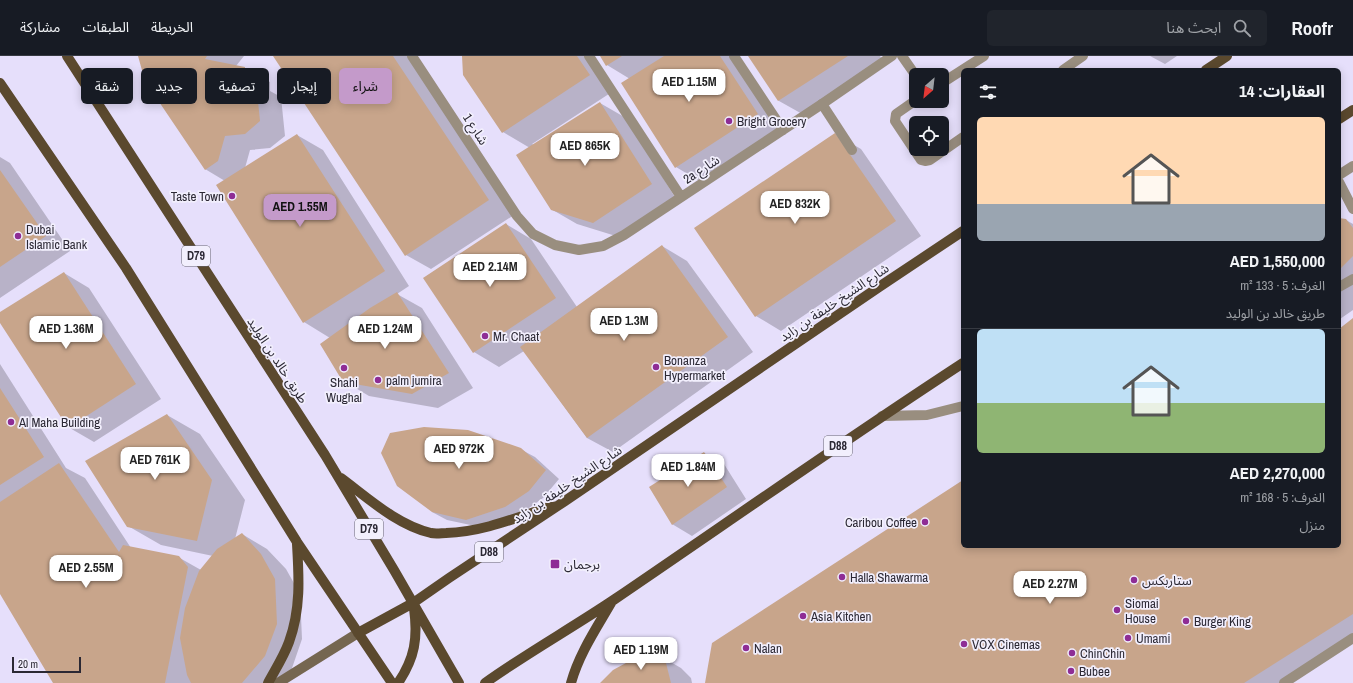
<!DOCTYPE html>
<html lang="ar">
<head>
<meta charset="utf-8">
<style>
  :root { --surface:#171b24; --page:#20242c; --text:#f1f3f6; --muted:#9ea1a6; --line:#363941; --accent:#c49aca }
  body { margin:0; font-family:"Archivo Narrow","Noto Sans Arabic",sans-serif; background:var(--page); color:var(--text); direction:rtl; height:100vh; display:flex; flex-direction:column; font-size:15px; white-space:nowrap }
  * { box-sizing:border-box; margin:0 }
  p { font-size:13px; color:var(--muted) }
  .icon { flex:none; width:22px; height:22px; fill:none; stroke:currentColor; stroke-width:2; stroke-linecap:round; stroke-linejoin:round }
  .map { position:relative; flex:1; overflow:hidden; direction:ltr }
  .details { position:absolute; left:961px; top:12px; width:380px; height:480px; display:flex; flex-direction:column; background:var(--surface); border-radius:6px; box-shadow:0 2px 10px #0003; direction:rtl }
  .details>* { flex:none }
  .guide { position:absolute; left:12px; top:12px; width:380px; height:36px; direction:rtl; display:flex; gap:8px }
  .needle { width:26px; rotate:208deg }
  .fabs { position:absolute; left:909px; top:12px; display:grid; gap:8px }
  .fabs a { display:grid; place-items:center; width:40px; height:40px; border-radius:6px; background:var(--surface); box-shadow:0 2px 10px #0003; font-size:20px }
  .scale { position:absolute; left:12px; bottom:10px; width:69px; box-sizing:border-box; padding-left:4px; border:2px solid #2b2834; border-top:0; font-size:11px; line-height:14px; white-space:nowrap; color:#2b2834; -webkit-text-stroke:3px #f2effd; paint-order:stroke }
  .price { position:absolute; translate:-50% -34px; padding:0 9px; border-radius:8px; background:#fff; color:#222; font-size:13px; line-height:26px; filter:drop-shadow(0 1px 2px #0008) }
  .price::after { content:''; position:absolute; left:50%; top:24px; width:12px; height:9px; margin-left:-6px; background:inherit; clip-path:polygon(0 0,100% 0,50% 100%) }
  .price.on { background:var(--accent); color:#111 }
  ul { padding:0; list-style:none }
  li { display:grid; align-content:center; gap:8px; height:212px; padding:0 16px }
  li+li { border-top:1px solid var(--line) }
  li span { display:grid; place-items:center; height:124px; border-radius:6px; color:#555 }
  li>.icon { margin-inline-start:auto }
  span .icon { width:72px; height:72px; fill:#fffc; stroke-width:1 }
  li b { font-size:17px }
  h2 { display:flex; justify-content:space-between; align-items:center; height:48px; padding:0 16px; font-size:17px }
  .pill { padding:0 14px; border-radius:6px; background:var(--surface); box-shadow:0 2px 10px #0003; font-size:14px; line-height:36px }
  .pill.on { background:var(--accent); color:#111 }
  header { display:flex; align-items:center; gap:24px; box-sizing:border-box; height:56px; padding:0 20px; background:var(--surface); border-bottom:1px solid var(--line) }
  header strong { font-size:19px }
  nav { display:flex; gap:22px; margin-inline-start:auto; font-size:14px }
  .search { width:280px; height:36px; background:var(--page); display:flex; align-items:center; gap:10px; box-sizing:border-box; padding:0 14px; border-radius:6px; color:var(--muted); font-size:15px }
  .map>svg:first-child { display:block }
  .shadow { fill:#0003 }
  .building { fill:#c8a58b }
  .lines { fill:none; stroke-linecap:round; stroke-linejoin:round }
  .lane { stroke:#998e7f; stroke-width:10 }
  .street { stroke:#998e7f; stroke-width:10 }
  .secondary { stroke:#756650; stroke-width:10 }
  .primary { stroke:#5b492e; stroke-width:10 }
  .poi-dot { fill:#8e2d95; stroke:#f2effd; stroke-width:1.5 }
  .labels { text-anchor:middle; stroke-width:3.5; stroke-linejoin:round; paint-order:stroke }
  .shield { fill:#f2effd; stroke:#676470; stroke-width:1 }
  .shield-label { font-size:12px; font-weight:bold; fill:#2b2834 }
  .poi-label { font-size:13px; fill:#2b2834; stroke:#f2effd; text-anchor:start }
  .street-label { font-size:13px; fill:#2b2834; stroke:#f2effd }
</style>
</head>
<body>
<header>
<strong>Roofr</strong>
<div class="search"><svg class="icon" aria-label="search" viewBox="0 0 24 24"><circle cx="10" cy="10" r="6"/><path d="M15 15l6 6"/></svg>ابحث هنا</div>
<nav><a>الخريطة</a><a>الطبقات</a><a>مشاركة</a></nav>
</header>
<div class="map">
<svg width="1353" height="627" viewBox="0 0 1353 627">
  <rect width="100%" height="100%" fill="#e6dffb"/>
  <path class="shadow" d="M139,0H244L236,10L245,12L270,26V35L281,41L285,80L270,92L250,94L245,112L297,79L323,94L409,230L397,238L422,252L473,332L438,352L369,340L344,325L330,282L304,266L225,125L205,113Z
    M274,0H408L514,159L431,213L406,199Z
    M463,0H592L615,34L532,88L534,89L600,47L626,62L676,143L619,181L577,168L551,153L530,92L503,76Z
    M601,0H735L783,73L701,126L676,111L630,23L607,9Z
    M750,0H880L884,7L804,59L779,45Z
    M1150,0H1177L1165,8Z
    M835,78L861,93L921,180L781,275L756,260Z
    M0,101L10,107L70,195L0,242Z
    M1339,163L1346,164L1353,168V254L1340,263H1339Z
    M506,168L531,183L577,251L662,190L687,205L753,296L613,396L587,382L524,295L499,311L474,296L424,222Z
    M64,217L89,232L161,343L94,386L68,371L0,265V257Z
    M1353,264V582L1282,627H706L963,425V490H1339V274Z
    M0,308L66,412L85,422L131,492L178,501L201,514L213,500L161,489L128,470L167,359L200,378L245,444L235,483L242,478L267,493L286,513L300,538L302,583L291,615L280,627H54L0,536Z
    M520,393L535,401L559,423L543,442L519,459L480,471L447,464L432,456Z
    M704,397L724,408L746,443L692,480L672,468Z
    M655,597L681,612L691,622L692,627H601Z"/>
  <path class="building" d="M138,0H207L205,3L245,11L244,24L256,26L260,65L245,78L225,80L218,105L205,114L145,25Z
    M273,0H393L489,144L405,200Z
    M462,0H577L590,19L502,77L463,19Z
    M600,0H622L606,10Z
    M664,0H720L758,58L675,112L621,27Z
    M748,0H848L778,45Z
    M600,46L652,128L593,167L551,154L516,99Z
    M835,77L896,165L755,261L694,172Z
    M297,78L385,215L303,267L216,129Z
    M0,114L46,180L0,211Z
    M1339,162L1346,163L1353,172V200L1339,214Z
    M506,167L556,242L473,297L423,222Z
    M662,189L728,281L587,382L520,291Z
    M64,216L136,328L68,372L0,267V256Z
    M397,236L449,317L412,338L343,326L320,288L370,252Z
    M1353,262V558L1244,627H705L712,587L963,424V490H1339V273Z
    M0,332L44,401L0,429Z
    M167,358L212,424L197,485L127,471L85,405Z
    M424,371L468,374L521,392L546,414L529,435L505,451L466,464L432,456L397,430L381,397L390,377Z
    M704,396L727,431L672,469L649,431Z
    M59,407L119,496L123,489L179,500L188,511L165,627H53L0,538V446Z
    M242,477L261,498L275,523L277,568L265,600L242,627H191L187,619L180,582L185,552L199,515L217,493Z
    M655,596L666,607L671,627H600L613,614L637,601Z"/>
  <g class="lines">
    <path class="lane" d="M902,0L916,20
      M1063,14L1083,0
      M942,27L984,0
      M916,44L896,58L895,65L921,104L925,105L930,104L963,81
      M822,48L852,94
      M1339,119L1353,110
      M1339,126L1353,153
      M1339,231L1353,223
      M882,360L927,359L963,350
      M1284,627L1353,582"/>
    <path class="street" d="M412,0L517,160L533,178L555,189L579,194L603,190L624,179L822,48L892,0
      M589,0L681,141
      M734,0L783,74"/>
    <path class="secondary" d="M278,627L358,577"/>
    <path class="primary" d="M67,0L325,399L394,514L459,627
      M1206,14L1227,0
      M0,27L126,212L297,486L392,627
      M1339,63L1353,54
      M341,422C368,442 397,469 431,477C436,478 442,477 446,477C483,476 518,461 552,450
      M358,577L413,547L449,522L565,445L879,231L963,175
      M268,627C275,614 284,600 289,586C301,553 299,521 297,488
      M398,627C415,602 418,582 414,552
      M485,627C527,597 572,572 615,543C731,464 845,384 963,307
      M571,627C579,598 596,573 611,547"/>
  </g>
  <g class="poi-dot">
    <circle cx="729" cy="65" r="4"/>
    <circle cx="232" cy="140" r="4"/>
    <circle cx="18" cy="180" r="4"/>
    <circle cx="485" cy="280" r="4"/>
    <circle cx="656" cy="311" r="4"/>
    <circle cx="344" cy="312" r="4"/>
    <circle cx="378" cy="324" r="4"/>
    <circle cx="11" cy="366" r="4"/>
    <circle cx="925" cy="466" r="4"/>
    <rect x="550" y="503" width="10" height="10" rx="2"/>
    <circle cx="842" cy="521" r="4"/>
    <circle cx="1134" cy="524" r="4"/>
    <circle cx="1117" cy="554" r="4"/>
    <circle cx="803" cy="560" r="4"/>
    <circle cx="1186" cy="565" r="4"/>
    <circle cx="1128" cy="582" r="4"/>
    <circle cx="964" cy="588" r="4"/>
    <circle cx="746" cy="592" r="4"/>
    <circle cx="1072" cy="597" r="4"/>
    <circle cx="1071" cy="615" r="4"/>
  </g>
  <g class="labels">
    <g class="shield">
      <rect x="182" y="190" width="28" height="20" rx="3"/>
      <rect x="824" y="380" width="28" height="20" rx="3"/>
      <rect x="355" y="463" width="28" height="20" rx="3"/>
      <rect x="475" y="486" width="28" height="20" rx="3"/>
    </g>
    <g class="shield-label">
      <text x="196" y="204">D79</text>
      <text x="838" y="394">D88</text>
      <text x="369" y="477">D79</text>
      <text x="489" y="500">D88</text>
    </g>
    <g class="poi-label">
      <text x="737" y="70">Bright Grocery</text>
      <text x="224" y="145" text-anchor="end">Taste Town</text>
      <text x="26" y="178">Dubai<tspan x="26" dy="15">Islamic Bank</tspan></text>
      <text x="493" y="285">Mr. Chaat</text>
      <text x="664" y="309">Bonanza<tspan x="664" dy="15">Hypermarket</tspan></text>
      <text x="386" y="329">palm jumira</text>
      <text x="344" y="331" text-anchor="middle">Shahi<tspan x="344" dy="15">Wughal</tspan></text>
      <text x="19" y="371">Al Maha Building</text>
      <text x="917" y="471" text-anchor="end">Caribou Coffee</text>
      <text x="564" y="513">برجمان</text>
      <text x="850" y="526">Halla Shawarma</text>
      <text x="1142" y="529">ستاربكس</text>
      <text x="1125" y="552">Siomai<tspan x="1125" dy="15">House</tspan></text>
      <text x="811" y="565">Asia Kitchen</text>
      <text x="1194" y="570">Burger King</text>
      <text x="1136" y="587">Umami</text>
      <text x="972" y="593">VOX Cinemas</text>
      <text x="754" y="597">Nalan</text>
      <text x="1080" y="602">ChinChin</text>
      <text x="1079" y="620">Bubee</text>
    </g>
    <g class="street-label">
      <text transform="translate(476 73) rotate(57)" y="5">شارع 1</text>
      <text transform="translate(701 113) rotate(-33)" y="5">2a شارع</text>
      <text transform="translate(834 246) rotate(-34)" y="5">شارع الشيخ خليفة بن زايد</text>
      <text transform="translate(278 304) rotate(57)" y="5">طريق خالد بن الوليد</text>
      <text transform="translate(567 428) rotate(-34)" y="5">شارع الشيخ خليفة بن زايد</text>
    </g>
  </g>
</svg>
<div class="fabs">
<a><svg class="needle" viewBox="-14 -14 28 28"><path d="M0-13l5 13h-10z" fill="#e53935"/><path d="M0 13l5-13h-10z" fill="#9ea1a6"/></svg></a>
<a><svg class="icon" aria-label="locate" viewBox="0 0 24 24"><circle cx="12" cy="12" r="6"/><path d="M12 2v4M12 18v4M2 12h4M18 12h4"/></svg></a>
</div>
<div class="scale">20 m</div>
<b class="price" style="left:689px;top:47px">AED 1.15M</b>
<b class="price" style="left:585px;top:111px">AED 865K</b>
<b class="price" style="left:795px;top:169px">AED 832K</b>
<b class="price on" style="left:300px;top:172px">AED 1.55M</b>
<b class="price" style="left:490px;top:232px">AED 2.14M</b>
<b class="price" style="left:624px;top:286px">AED 1.3M</b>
<b class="price" style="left:66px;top:294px">AED 1.36M</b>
<b class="price" style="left:385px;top:294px">AED 1.24M</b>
<b class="price" style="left:459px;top:414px">AED 972K</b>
<b class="price" style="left:155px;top:425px">AED 761K</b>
<b class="price" style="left:688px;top:432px">AED 1.84M</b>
<b class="price" style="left:86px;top:533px">AED 2.55M</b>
<b class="price" style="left:1050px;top:549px">AED 2.27M</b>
<b class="price" style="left:641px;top:615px">AED 1.19M</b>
<div class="guide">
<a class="pill on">شراء</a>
<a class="pill">إيجار</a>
<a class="pill">تصفية</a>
<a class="pill">جديد</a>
<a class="pill">شقة</a>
</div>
<section class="details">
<h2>العقارات: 14<svg class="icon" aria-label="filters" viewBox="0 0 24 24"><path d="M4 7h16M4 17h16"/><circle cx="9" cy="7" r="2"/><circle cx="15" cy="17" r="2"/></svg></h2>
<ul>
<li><span style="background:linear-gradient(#ffd9b3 70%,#9aa5b1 0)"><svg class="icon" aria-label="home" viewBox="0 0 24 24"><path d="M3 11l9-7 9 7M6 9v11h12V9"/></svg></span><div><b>AED 1,550,000</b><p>الغرف: 5 · 133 m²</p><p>طريق خالد بن الوليد</p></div></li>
<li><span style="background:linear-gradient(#bfe0f5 60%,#8fb573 0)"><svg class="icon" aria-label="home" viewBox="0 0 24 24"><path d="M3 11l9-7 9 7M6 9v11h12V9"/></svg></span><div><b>AED 2,270,000</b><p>الغرف: 5 · 168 m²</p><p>منزل</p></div></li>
</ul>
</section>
</div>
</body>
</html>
